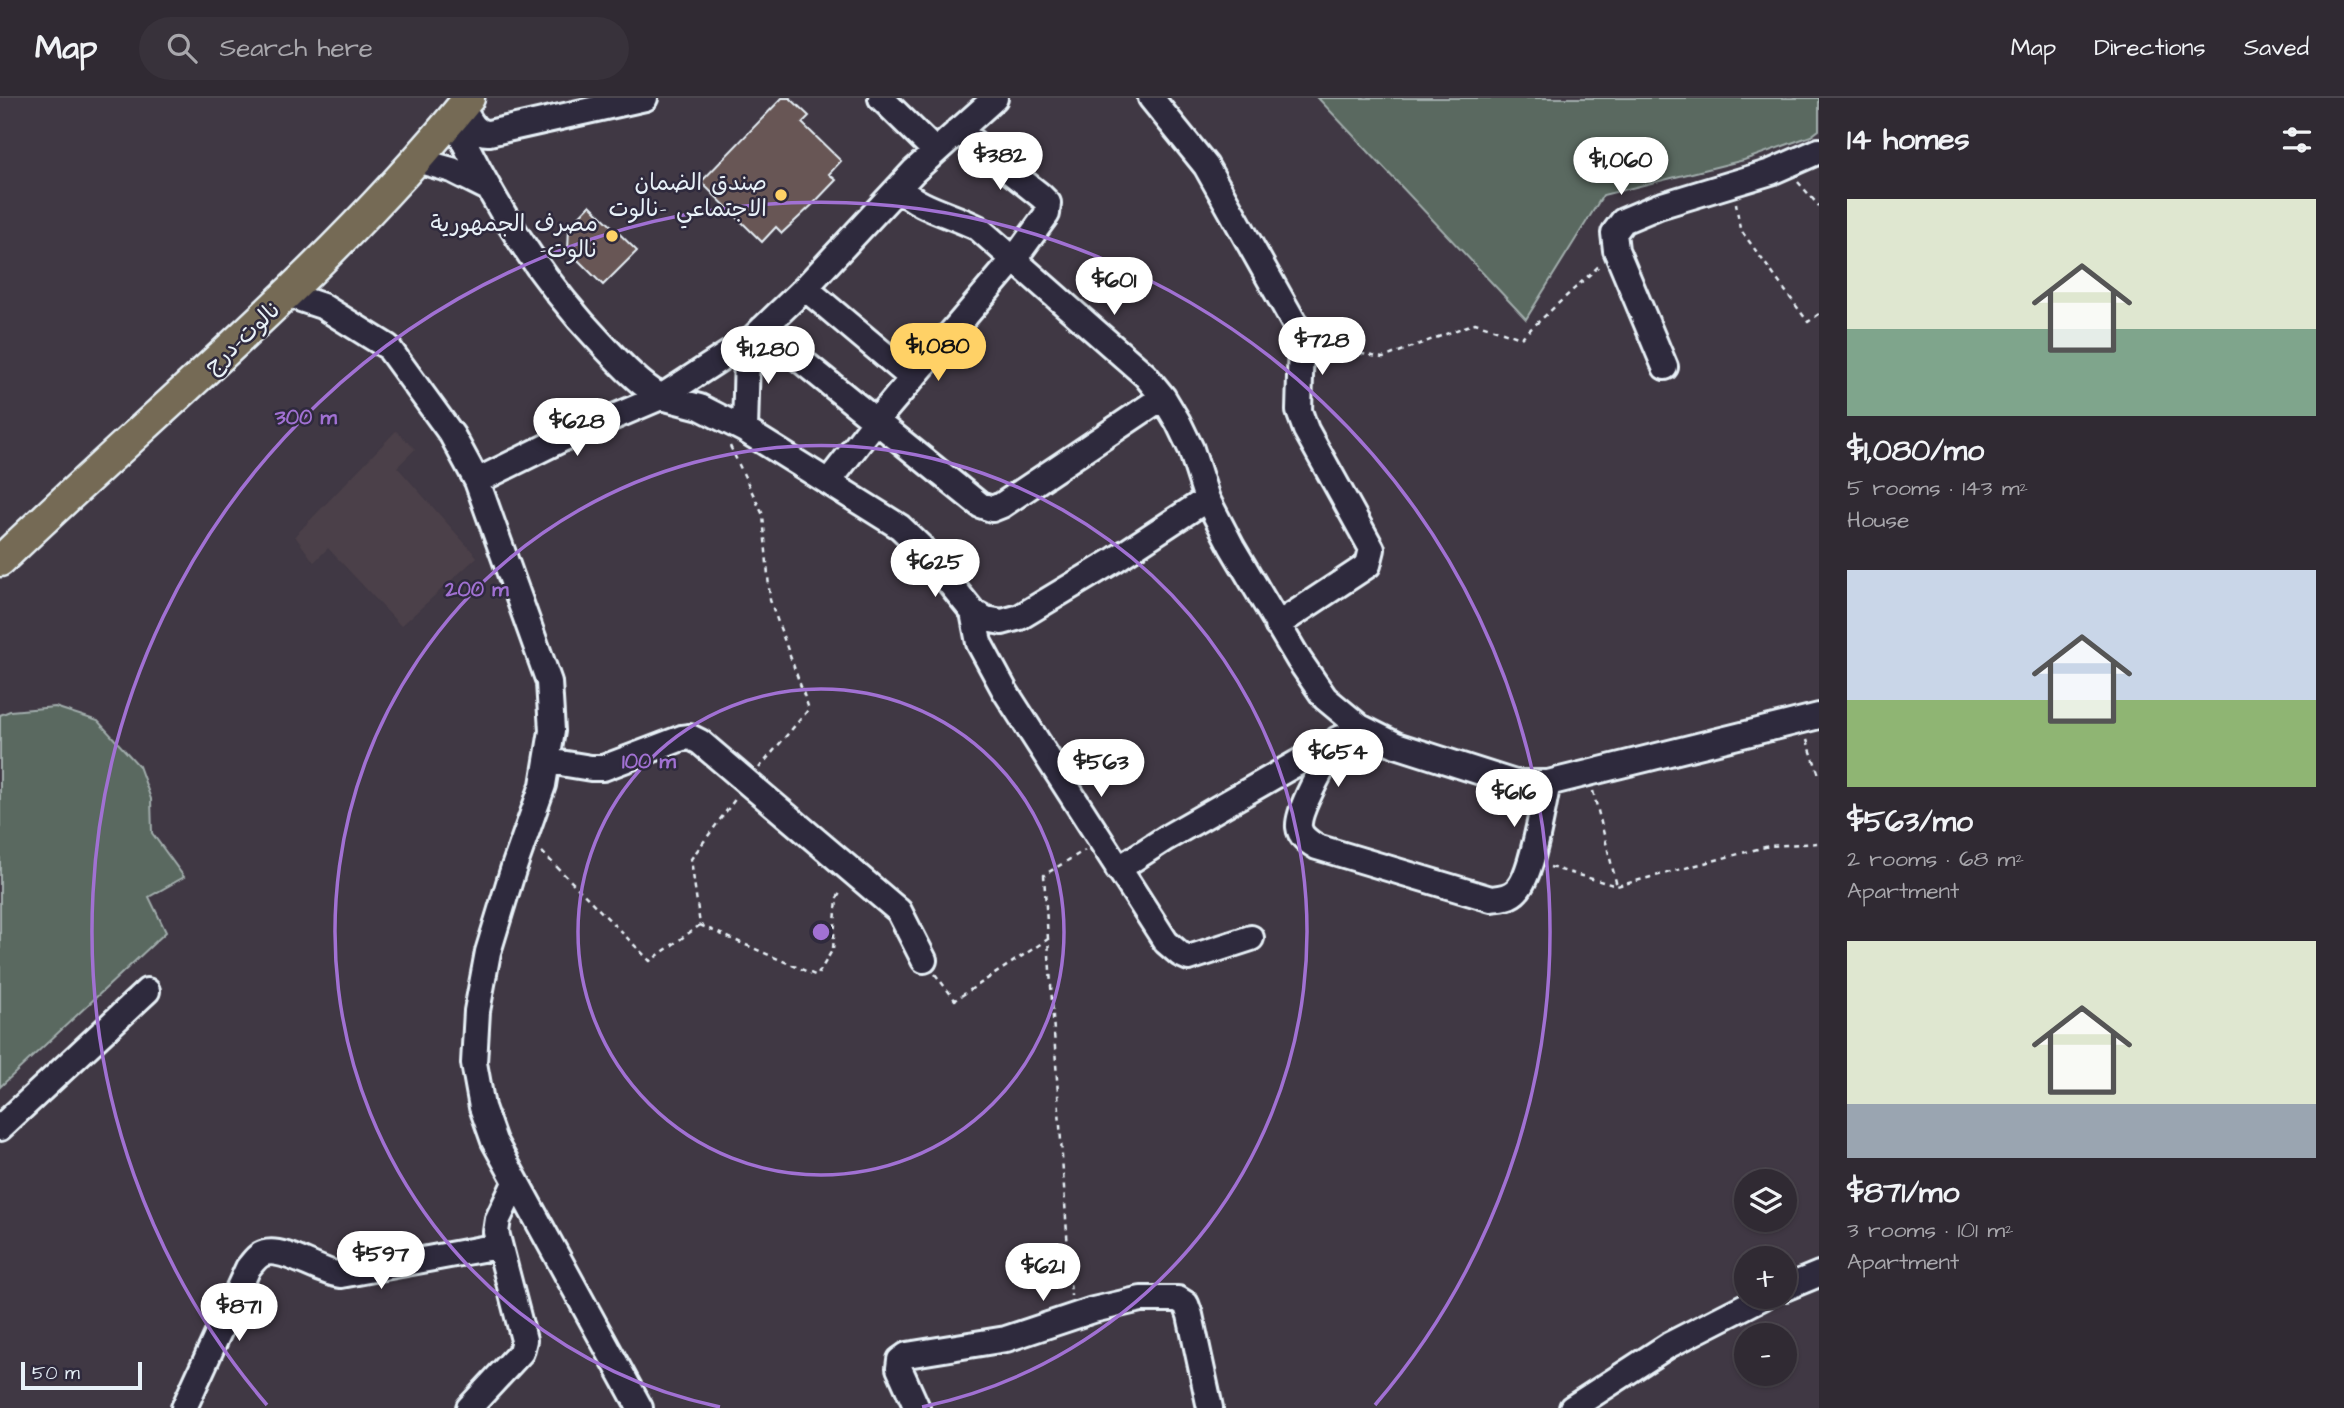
<!DOCTYPE html>
<html lang="en">
<head>
<meta charset="utf-8">
<style>
  :root { --surface:#302a33; --page:#38323b; --text:#f1f3f6; --muted:#a8a7ac; --line:#4b464e; --accent:#ffd166 }
  body { margin:0; font-family:"Architects Daughter","Playpen Sans Arabic",sans-serif; background:var(--page); color:var(--text); height:100vh; display:flex; flex-direction:column; font-size:26px; white-space:nowrap }
  * { box-sizing:border-box; margin:0 }
  p { font-size:23px; color:var(--muted) }
  .icon { flex:none; width:38px; height:38px; fill:none; stroke:currentColor; stroke-width:2; stroke-linecap:round; stroke-linejoin:round }
  .map { position:relative; flex:1; overflow:hidden }
  .side { display:flex; flex-direction:column; background:var(--surface); width:525px }
  .side>* { flex:none }
  .buttons { position:absolute; left:1734px; top:1071px; display:grid; gap:14px }
  .buttons a { display:grid; place-items:center; width:63px; height:63px; border-radius:50%; background:var(--surface); box-shadow:0 2px 5px #0004,0 0 0 2px var(--line); font-size:35px }
  .scale { position:absolute; left:21px; bottom:18px; width:121px; box-sizing:border-box; padding-left:7px; border:4px solid #e8f1f8; border-top:0; font-size:19px; line-height:24px; white-space:nowrap; color:#e8f1f8; -webkit-text-stroke:5px #2f2a3d; paint-order:stroke }
  .price { position:absolute; translate:-50% -60px; padding:0 16px; border-radius:24px; background:#fff; color:#222; font-size:23px; line-height:46px; filter:drop-shadow(0 2px 4px #0008) }
  .price::after { content:''; position:absolute; left:50%; top:42px; width:21px; height:16px; margin-left:-10px; background:inherit; clip-path:polygon(0 0,100% 0,50% 100%) }
  .price.current { background:var(--accent); color:#111 }
  ul { padding:0; list-style:none }
  li { display:grid; align-content:center; gap:14px; height:371px; padding:0 28px }
  li span { display:grid; place-items:center; height:217px; border-radius:0px; color:#555 }
  li>.icon { margin-inline-start:auto }
  span .icon { width:126px; height:126px; fill:#fffc; stroke-width:1 }
  li b { font-size:30px }
  h2 { display:flex; justify-content:space-between; align-items:center; height:84px; padding:0 28px; font-size:30px }
  header { display:flex; align-items:center; gap:42px; box-sizing:border-box; height:98px; padding:0 35px; background:var(--surface); border-bottom:2px solid var(--line) }
  header strong { font-size:33px }
  nav { display:flex; gap:38px; margin-inline-start:auto; font-size:24px }
  .search { width:490px; height:63px; background:var(--page); display:flex; align-items:center; gap:18px; box-sizing:border-box; padding:0 24px; border-radius:38px; color:var(--muted); font-size:26px }
  main { display:flex; flex:1; min-height:0 }
  .map>svg:first-child { display:block }
  .built { fill:#4c4149 }
  .green { fill:#5a6960; stroke:#a1adac; stroke-width:2 }
  .building { fill:#675755; stroke:#e8f1f8; stroke-width:2 }
  .lines { fill:none; stroke-linecap:round; stroke-linejoin:round }
  .minor-casing { stroke:#e8f1f8; stroke-width:30 }
  .major-casing { stroke:#e8f1f8; stroke-width:35 }
  .path { stroke:#e8f1f8; stroke-width:2.5; stroke-dasharray:5 5; stroke-linecap:butt }
  .minor { stroke:#2f2a3d; stroke-width:24 }
  .major { stroke:#746b55; stroke-width:30 }
  .ring { fill:none; stroke:#a171d3; stroke-width:3.5 }
  .poi-dot { fill:#ffd166; stroke:#2f2a3d; stroke-width:2.5 }
  .labels { text-anchor:middle; stroke-width:5; stroke-linejoin:round; paint-order:stroke }
  .poi-label { font-size:23px; fill:#e8f1f8; stroke:#2f2a3d; text-anchor:end }
  .street-label { font-size:23px; fill:#e8f1f8; stroke:#2f2a3d }
  .centre { fill:#a171d3; stroke:#2f2a3d; stroke-width:3.5 }
  .ring-label { font-size:21px; text-anchor:middle; font-weight:bold; fill:#a171d3; stroke:#2f2a3d; stroke-width:5; stroke-linejoin:round; paint-order:stroke }
</style>
</head>
<body>
<header>
<strong>Map</strong>
<div class="search"><svg class="icon" aria-label="search" viewBox="0 0 24 24"><circle cx="10" cy="10" r="6"/><path d="M15 15l6 6"/></svg>Search here</div>
<nav><a>Map</a><a>Directions</a><a>Saved</a></nav>
</header>
<main>
<div class="map">
<svg width="1819" height="1310" viewBox="0 0 1819 1310">
  <rect width="100%" height="100%" fill="#403844"/>
  <filter id="ink" filterUnits="userSpaceOnUse"><feTurbulence type="fractalNoise" baseFrequency=".0143" numOctaves="2"/><feDisplacementMap in="SourceGraphic" scale="14" xChannelSelector="R" yChannelSelector="G"/><feConvolveMatrix kernelMatrix="1 2 1 2 8 2 1 2 1" color-interpolation-filters="sRGB"/></filter>
  <g filter="url(#ink)">
    <path class="built" d="M396,333L415,351L397,369L477,459L401,528L328,450L314,464L295,438Z"/>
    <path class="green" d="M1318,0H1819V32L1811,38L1744,62L1603,97L1526,221Z
      M55,609L98,623L139,668L151,701L152,735L184,779L149,799L166,834L0,989V617L10,613Z"/>
    <path class="building" d="M782,0H790L809,18L802,25L841,63L829,76L836,82L812,107L782,135L776,129L762,144L701,84Z
      M590,107L637,153L603,187L568,152L569,129Z"/>
    <g class="lines">
      <g class="minor-casing">
        <path id="minor" d="M881,0L935,53
          M1151,0L1206,68L1296,228L1301,244L1299,313L1306,332L1372,451L1368,467L1277,527
          M462,9C469,20 474,36 489,35L645,0
          M453,21C492,103 538,179 601,245C620,265 638,285 661,299L754,239L805,190L914,73L995,0
          M416,62L452,72L488,90
          M899,90C920,111 951,116 978,130L1145,277L1163,299L1178,324L1191,351L1207,401L1232,449L1299,562L1325,600L1360,629L1396,647L1515,685H1548L1819,618
          M805,190L912,280
          M289,197L322,208L388,249L452,337L477,383L549,584L552,633L543,687L513,772L488,854L477,913L474,965L482,1009L494,1043L640,1310
          M762,231L980,407L992,411L1002,407L1163,299
          M1665,269L1616,152L1614,135L1623,123L1659,108L1771,74L1819,53
          M745,332L747,258L754,239
          M477,383L562,341L661,299L700,309L745,332L900,429L920,448L973,514L986,521L1002,524L1020,519L1113,463L1207,401
          M829,383L875,324L1015,160L1047,116L1048,105L1041,98L958,32
          M973,514L979,545L1005,593L1166,844L1180,856L1189,860L1251,840
          M1338,641C1329,659 1297,711 1299,729C1300,739 1309,744 1317,749L1491,801C1500,800 1510,800 1517,792C1533,776 1542,710 1548,685
          M548,663L591,670H603L682,640L690,639L700,644L899,813L924,862
          M1118,771L1166,740L1341,640
          M0,1030L147,893
          M1785,1190L1819,1176
          M184,1310L248,1170C253,1164 257,1157 265,1155C284,1149 320,1175 341,1177L498,1148
          M469,1310L521,1254L524,1242L496,1134L498,1121L516,1083
          M917,1310L899,1270L900,1262L907,1257L1006,1241L1093,1212L1141,1201H1178L1186,1206L1190,1217L1210,1310
          M1572,1310L1669,1247L1763,1199"/>
      </g>
      <g class="major-casing">
        <path id="major" d="M0,463C158,311 330,172 469,0"/>
      </g>
      <path class="path" d="M1798,84L1819,108
        M1736,105L1740,131L1808,224L1819,216
        M1321,248L1383,260L1475,225L1521,240L1601,166
        M730,348L763,417L770,502L809,611L759,670
        M1807,642L1819,677
        M1593,693L1617,788
        M542,754L650,863L700,827L691,761L736,700
        M1550,769L1617,788L1769,748L1819,745
        M700,827L817,878L833,851L837,800L842,792
        M1048,841L1044,777L1085,752
        M935,876L955,902L1048,841L1071,1198"/>
      <use href="#minor" class="minor"/>
      <use href="#major" class="major"/>
    </g>
  </g>
  <g class="ring">
    <circle cx="821" cy="834" r="243"/>
    <path d="M720 1309A486 486 0 1 1 922 1309"/>
    <path d="M267 1307A729 729 0 1 1 1375 1307"/>
  </g>
  <g class="poi-dot">
    <circle cx="781" cy="97" r="7"/>
    <circle cx="612" cy="138" r="7"/>
  </g>
  <g class="labels">
    <g class="poi-label">
      <text x="767" y="92">صندق الضمان<tspan x="767" dy="26">الاجتماعي -نالوت</tspan></text>
      <text x="598" y="133">مصرف الجمهورية<tspan x="598" dy="26">-نالوت</tspan></text>
    </g>
    <g class="street-label">
      <text transform="translate(242 239) rotate(-43)" y="8">نالوت-درج</text>
    </g>
  </g>
  <circle cx="821" cy="834" r="10" class="centre"/>
  <g class="ring-label">
    <text x="306" y="326">300 m</text>
    <text x="477" y="498">200 m</text>
    <text x="649" y="670">100 m</text>
  </g>
</svg>
<div class="buttons">
<a><svg class="icon" aria-label="layers" viewBox="0 0 24 24"><path d="M12 4l9 5-9 5-9-5zM3 14l9 5 9-5"/></svg></a>
<a>+</a>
<a>−</a>
</div>
<div class="scale">50 m</div>
<b class="price" style="left:1000px;top:94px">$382</b>
<b class="price" style="left:1621px;top:99px">$1,060</b>
<b class="price" style="left:1114px;top:219px">$601</b>
<b class="price" style="left:1322px;top:279px">$728</b>
<b class="price current" style="left:938px;top:285px">$1,080</b>
<b class="price" style="left:768px;top:288px">$1,280</b>
<b class="price" style="left:577px;top:360px">$628</b>
<b class="price" style="left:935px;top:501px">$625</b>
<b class="price" style="left:1338px;top:691px">$654</b>
<b class="price" style="left:1101px;top:701px">$563</b>
<b class="price" style="left:1514px;top:731px">$616</b>
<b class="price" style="left:381px;top:1193px">$597</b>
<b class="price" style="left:1043px;top:1205px">$621</b>
<b class="price" style="left:239px;top:1245px">$871</b>
</div>
<section class="side">
<h2>14 homes<svg class="icon" aria-label="filters" viewBox="0 0 24 24"><path d="M4 7h16M4 17h16"/><circle cx="9" cy="7" r="2"/><circle cx="15" cy="17" r="2"/></svg></h2>
<ul>
<li><span style="background:linear-gradient(#dfe7d0 60%,#7fa58c 0)"><svg class="icon" aria-label="home" viewBox="0 0 24 24"><path d="M3 11l9-7 9 7M6 9v11h12V9"/></svg></span><div><b>$1,080/mo</b><p>5 rooms · 143 m²</p><p>House</p></div></li>
<li><span style="background:linear-gradient(#c9d6e8 60%,#8fb573 0)"><svg class="icon" aria-label="home" viewBox="0 0 24 24"><path d="M3 11l9-7 9 7M6 9v11h12V9"/></svg></span><div><b>$563/mo</b><p>2 rooms · 68 m²</p><p>Apartment</p></div></li>
<li><span style="background:linear-gradient(#dfe7d0 75%,#9aa5b1 0)"><svg class="icon" aria-label="home" viewBox="0 0 24 24"><path d="M3 11l9-7 9 7M6 9v11h12V9"/></svg></span><div><b>$871/mo</b><p>3 rooms · 101 m²</p><p>Apartment</p></div></li>
</ul>
</section>
</main>
</body>
</html>
